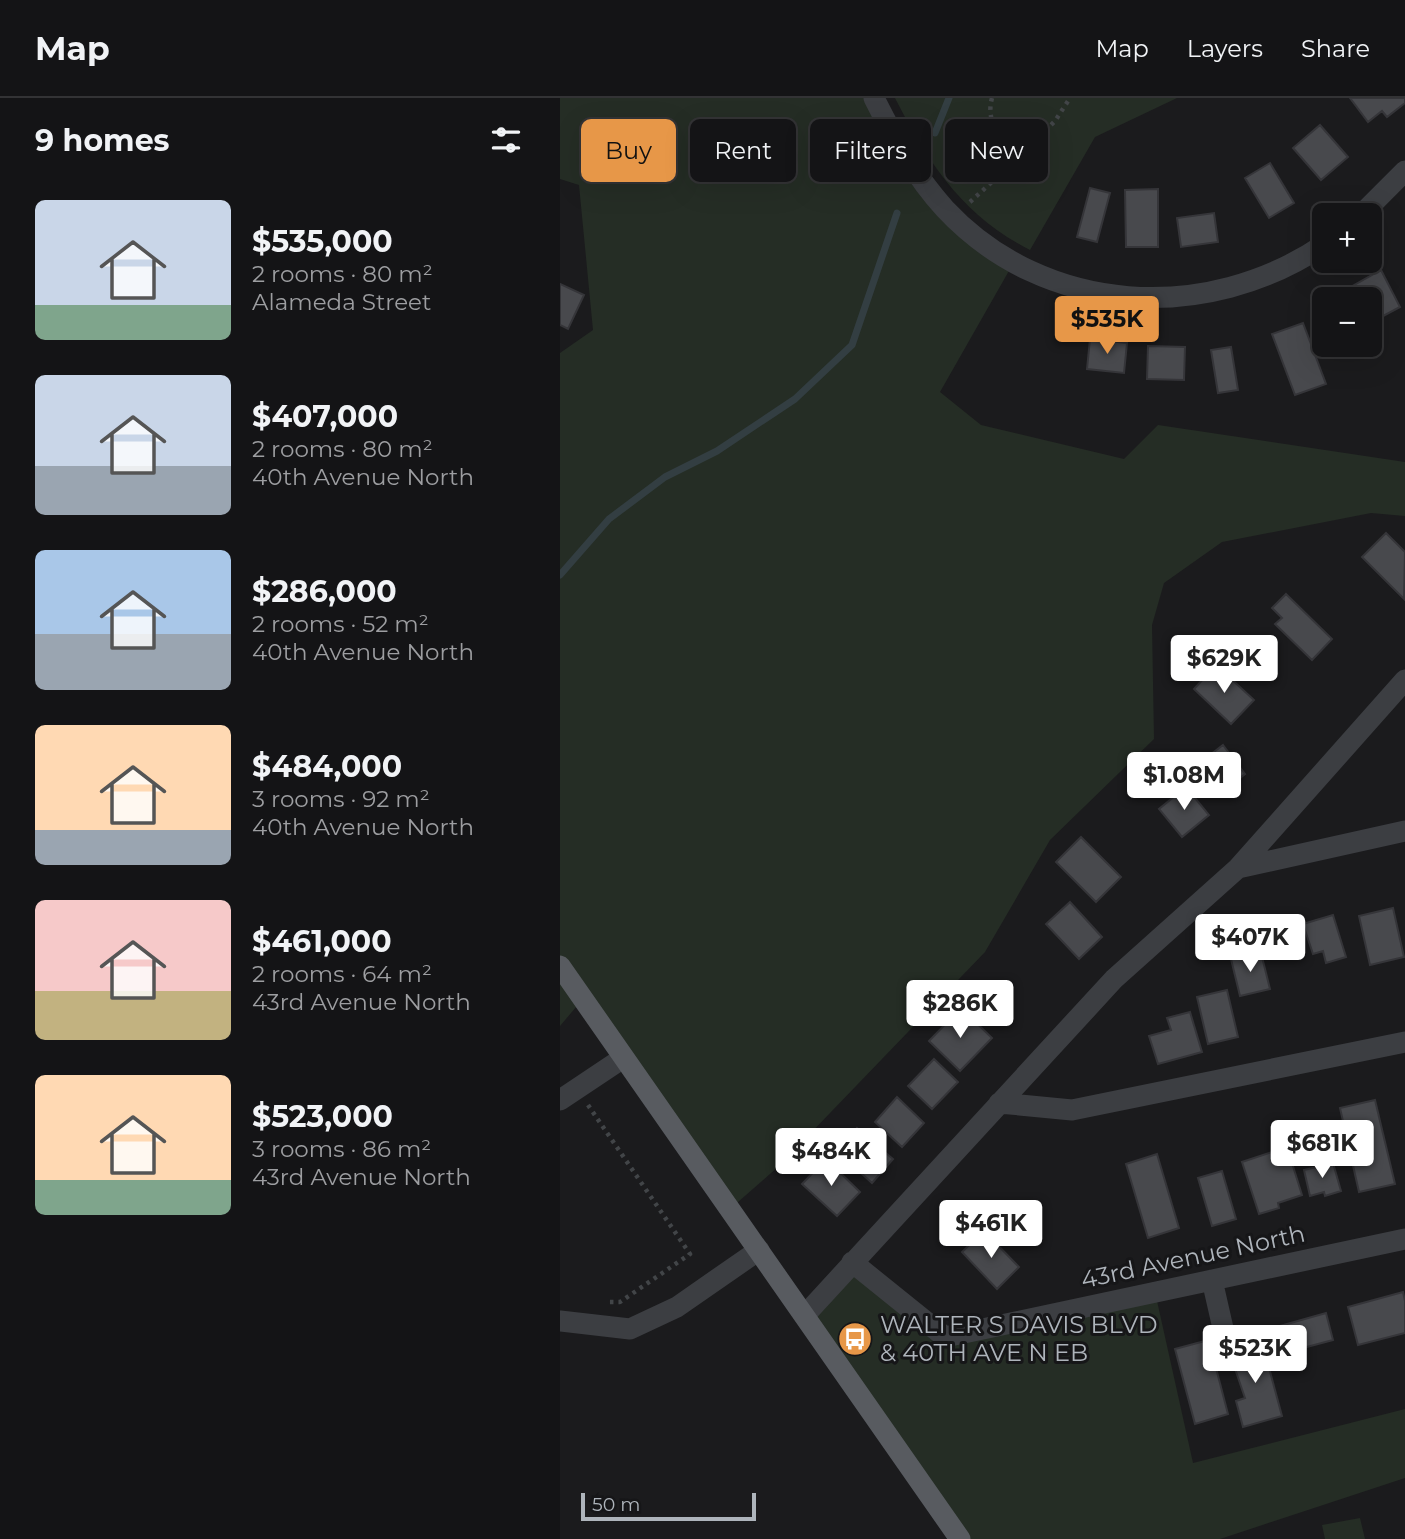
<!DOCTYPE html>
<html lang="en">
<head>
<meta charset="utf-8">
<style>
  :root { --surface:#141416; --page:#212123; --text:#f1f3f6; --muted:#9d9ea1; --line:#333335; --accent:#e79748 }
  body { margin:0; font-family:Montserrat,sans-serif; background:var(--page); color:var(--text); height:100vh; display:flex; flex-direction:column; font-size:26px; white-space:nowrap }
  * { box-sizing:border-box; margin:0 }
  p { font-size:23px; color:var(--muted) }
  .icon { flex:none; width:38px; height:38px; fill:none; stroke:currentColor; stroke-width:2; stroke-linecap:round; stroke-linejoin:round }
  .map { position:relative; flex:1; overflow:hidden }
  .side { display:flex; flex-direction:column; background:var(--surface); width:560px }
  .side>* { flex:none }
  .hud { position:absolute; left:21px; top:21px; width:665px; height:63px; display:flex; gap:14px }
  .controls { position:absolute; left:752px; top:105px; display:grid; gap:14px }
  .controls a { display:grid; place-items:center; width:70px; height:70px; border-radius:10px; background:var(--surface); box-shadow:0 7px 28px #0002,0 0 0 2px var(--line); font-size:35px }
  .scale { position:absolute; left:21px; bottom:18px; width:175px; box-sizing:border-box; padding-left:7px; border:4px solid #aeb4bb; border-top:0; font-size:19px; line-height:24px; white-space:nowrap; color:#aeb4bb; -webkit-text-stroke:5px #161618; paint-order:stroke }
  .price { position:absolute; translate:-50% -60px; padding:0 16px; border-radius:7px; background:#fff; color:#222; font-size:23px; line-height:46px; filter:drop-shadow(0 2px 4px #0008) }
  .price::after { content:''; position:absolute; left:50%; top:42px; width:21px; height:16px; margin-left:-10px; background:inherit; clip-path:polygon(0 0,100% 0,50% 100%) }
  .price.selected { background:var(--accent); color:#111 }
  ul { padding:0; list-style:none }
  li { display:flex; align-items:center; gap:21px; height:175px; padding:0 35px }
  li span { display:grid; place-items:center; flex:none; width:196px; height:140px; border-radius:10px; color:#555 }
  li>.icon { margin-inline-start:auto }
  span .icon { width:84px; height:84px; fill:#fffc; stroke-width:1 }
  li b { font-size:30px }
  h2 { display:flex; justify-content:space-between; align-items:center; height:84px; padding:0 35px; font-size:30px }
  .tag { padding:0 24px; border-radius:10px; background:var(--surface); box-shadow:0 7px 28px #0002,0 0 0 2px var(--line); font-size:24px; line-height:63px }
  .tag.selected { background:var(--accent); color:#111 }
  header { display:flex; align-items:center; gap:42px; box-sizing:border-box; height:98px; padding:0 35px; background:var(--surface); border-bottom:2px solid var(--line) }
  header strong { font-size:33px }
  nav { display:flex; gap:38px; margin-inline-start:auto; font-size:24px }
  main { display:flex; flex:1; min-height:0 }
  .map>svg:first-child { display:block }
  .green { fill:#252d25 }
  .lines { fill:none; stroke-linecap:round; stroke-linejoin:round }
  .stream { stroke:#333e42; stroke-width:7 }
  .building { fill:#48494d; stroke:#353539; stroke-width:2 }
  .path { stroke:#424548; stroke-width:4.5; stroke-dasharray:3.5 5; stroke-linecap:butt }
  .minor { stroke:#3c3e42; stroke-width:21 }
  .major { stroke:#585b60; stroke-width:21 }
  .labels { text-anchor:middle; stroke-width:6; stroke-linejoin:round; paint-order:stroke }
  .street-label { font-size:24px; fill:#aeb4bb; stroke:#161618 }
  .poi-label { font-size:24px; fill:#aeb4bb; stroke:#161618; text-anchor:start }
</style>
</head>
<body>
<header>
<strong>Map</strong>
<nav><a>Map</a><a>Layers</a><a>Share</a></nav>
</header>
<main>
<section class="side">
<h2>9 homes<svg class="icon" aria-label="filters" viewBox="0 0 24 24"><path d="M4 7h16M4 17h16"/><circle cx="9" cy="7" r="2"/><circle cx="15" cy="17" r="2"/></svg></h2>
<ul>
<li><span style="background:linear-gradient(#c9d6e8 75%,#7fa58c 0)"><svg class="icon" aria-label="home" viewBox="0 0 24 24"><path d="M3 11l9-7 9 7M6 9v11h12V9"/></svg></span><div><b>$535,000</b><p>2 rooms · 80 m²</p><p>Alameda Street</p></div></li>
<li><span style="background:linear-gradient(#c9d6e8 65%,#9aa5b1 0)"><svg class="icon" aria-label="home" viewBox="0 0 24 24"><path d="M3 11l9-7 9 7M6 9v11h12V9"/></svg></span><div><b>$407,000</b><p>2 rooms · 80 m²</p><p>40th Avenue North</p></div></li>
<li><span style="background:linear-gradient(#a9c7e8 60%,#9aa5b1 0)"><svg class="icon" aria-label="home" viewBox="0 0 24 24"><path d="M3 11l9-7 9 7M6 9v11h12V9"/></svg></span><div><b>$286,000</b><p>2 rooms · 52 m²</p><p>40th Avenue North</p></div></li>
<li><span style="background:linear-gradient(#ffd9b3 75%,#9aa5b1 0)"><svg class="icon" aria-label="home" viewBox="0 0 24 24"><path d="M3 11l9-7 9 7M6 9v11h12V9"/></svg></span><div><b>$484,000</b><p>3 rooms · 92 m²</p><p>40th Avenue North</p></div></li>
<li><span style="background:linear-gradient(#f6c9c9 65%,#c2b280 0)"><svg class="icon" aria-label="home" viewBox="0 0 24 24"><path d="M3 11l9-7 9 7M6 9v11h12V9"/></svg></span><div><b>$461,000</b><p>2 rooms · 64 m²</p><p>43rd Avenue North</p></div></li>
<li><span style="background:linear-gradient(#ffd9b3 75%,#7fa58c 0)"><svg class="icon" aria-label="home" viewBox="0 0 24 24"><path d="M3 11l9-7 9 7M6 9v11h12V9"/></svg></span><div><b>$523,000</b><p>3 rooms · 86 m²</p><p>43rd Avenue North</p></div></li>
</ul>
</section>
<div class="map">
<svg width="845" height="1441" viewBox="0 0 845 1441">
  <rect width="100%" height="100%" fill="#1b1b1d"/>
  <path class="green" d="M0,0H314L362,82L454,164L380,294L421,327L564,361L598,327L845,364V418L811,415L662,444L604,485L592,527L594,641L490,742L425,854L219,1068L170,1111L22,902L0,928V255L33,232L19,87L0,81Z
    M335,0H617L535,39L470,152C403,118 368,65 335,0Z
    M292,1164L385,1239L595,1194L633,1365L845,1311V1380L660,1441H400L245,1217Z
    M800,1420L805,1441H765L762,1427Z"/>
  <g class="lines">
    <path class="stream" d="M375,35L389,0
      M0,477L49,421L105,379L157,353L235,301L292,247L337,115"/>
  </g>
  <path class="building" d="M790,0H845V5L827,19L822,13L808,24Z
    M760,27L788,59L761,82L733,50Z
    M710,65L734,105L709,120L685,80Z
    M530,90L550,95L537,144L517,139Z
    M598,91V149H566L565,92Z
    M654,115L658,144L621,149L617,120Z
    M821,172L840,209L810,225V201H784L780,195Z
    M0,186L24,197L8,231L0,227Z
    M743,225L766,286L735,297L712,236Z
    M530,241L567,245L564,275L527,271Z
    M588,248L625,249L624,282L587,281Z
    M671,249L678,292L658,295L651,252Z
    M826,435L845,454L844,501L802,459Z
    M726,496L772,541L752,562L715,526L722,520L712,510Z
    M656,567L694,602L671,626L634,591Z
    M663,647L685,676L660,696L637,667Z
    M626,689L649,717L622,739L599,711Z
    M521,739L561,779L536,804L496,764Z
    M510,804L542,839L519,861L486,826Z
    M833,810L844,859L810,867L799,818Z
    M773,817L786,859L766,865L763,853L753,856L743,826Z
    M701,855L710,891L680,898L671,861Z
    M667,892L678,939L648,946L637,899Z
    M401,910L432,940L400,973L369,943Z
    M630,914L642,954L598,966L589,938L611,932L607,920Z
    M374,961L398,984L372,1011L348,988Z
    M337,999L364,1025L342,1049L315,1024Z
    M815,1002L835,1086L799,1094L780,1010Z
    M297,1030L333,1061L312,1085L277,1053Z
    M727,1049L742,1097L718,1105L719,1110L699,1116L682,1064Z
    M597,1056L619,1130L588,1140L566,1066Z
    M266,1061L300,1094L277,1118L242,1086Z
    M773,1065L781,1093L765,1098L764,1094L750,1098L744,1072Z
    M662,1073L676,1121L652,1128L638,1080Z
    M424,1133L459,1169L437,1191L402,1154Z
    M843,1194L845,1203V1235L798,1247L788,1209Z
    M766,1215L773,1242L728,1254L720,1228Z
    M656,1240L664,1268L656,1270L668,1316L635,1326L615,1251Z
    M702,1244L722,1318L683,1329L676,1303L685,1300L669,1253Z"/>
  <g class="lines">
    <path class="path" d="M432,0C425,24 442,44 456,62L495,23L510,0
      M410,104L456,62
      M28,1007L130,1156L60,1204H48"/>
    <path class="minor" d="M314,0C334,40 355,78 385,111C485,218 647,226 765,146
      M801,117L845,73
      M678,770L845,733
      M0,1002L63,960
      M439,1005L512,1012L845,944
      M292,1164L385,1239L845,1141
      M652,1182L665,1239
      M245,1217L554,881L678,770L845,582
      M0,1223L70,1231L117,1209L199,1152"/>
    <path class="major" d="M0,868L400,1441"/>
  </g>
  <defs>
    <g id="bus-disc" transform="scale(1.75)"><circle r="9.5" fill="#e79748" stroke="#161618"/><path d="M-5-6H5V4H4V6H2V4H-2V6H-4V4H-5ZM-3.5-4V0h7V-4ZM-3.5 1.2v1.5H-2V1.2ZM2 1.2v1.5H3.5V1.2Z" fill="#fff"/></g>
  </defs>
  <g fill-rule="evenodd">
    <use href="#bus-disc" x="295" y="1241"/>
  </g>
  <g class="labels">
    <g class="street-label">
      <text transform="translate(633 1159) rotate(-12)" y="8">43rd Avenue North</text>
    </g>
    <g class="poi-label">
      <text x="320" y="1235">WALTER S DAVIS BLVD<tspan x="320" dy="28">&amp; 40TH AVE N EB</tspan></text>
    </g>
  </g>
</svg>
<div class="controls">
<a>+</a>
<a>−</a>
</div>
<div class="scale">50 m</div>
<b class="price selected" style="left:547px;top:258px">$535K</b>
<b class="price" style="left:664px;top:597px">$629K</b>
<b class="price" style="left:624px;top:714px">$1.08M</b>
<b class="price" style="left:690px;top:876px">$407K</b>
<b class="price" style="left:400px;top:942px">$286K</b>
<b class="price" style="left:762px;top:1082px">$681K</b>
<b class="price" style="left:271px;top:1090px">$484K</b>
<b class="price" style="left:431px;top:1162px">$461K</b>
<b class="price" style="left:695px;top:1287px">$523K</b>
<div class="hud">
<a class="tag selected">Buy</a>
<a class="tag">Rent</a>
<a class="tag">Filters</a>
<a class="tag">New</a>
</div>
</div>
</main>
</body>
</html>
